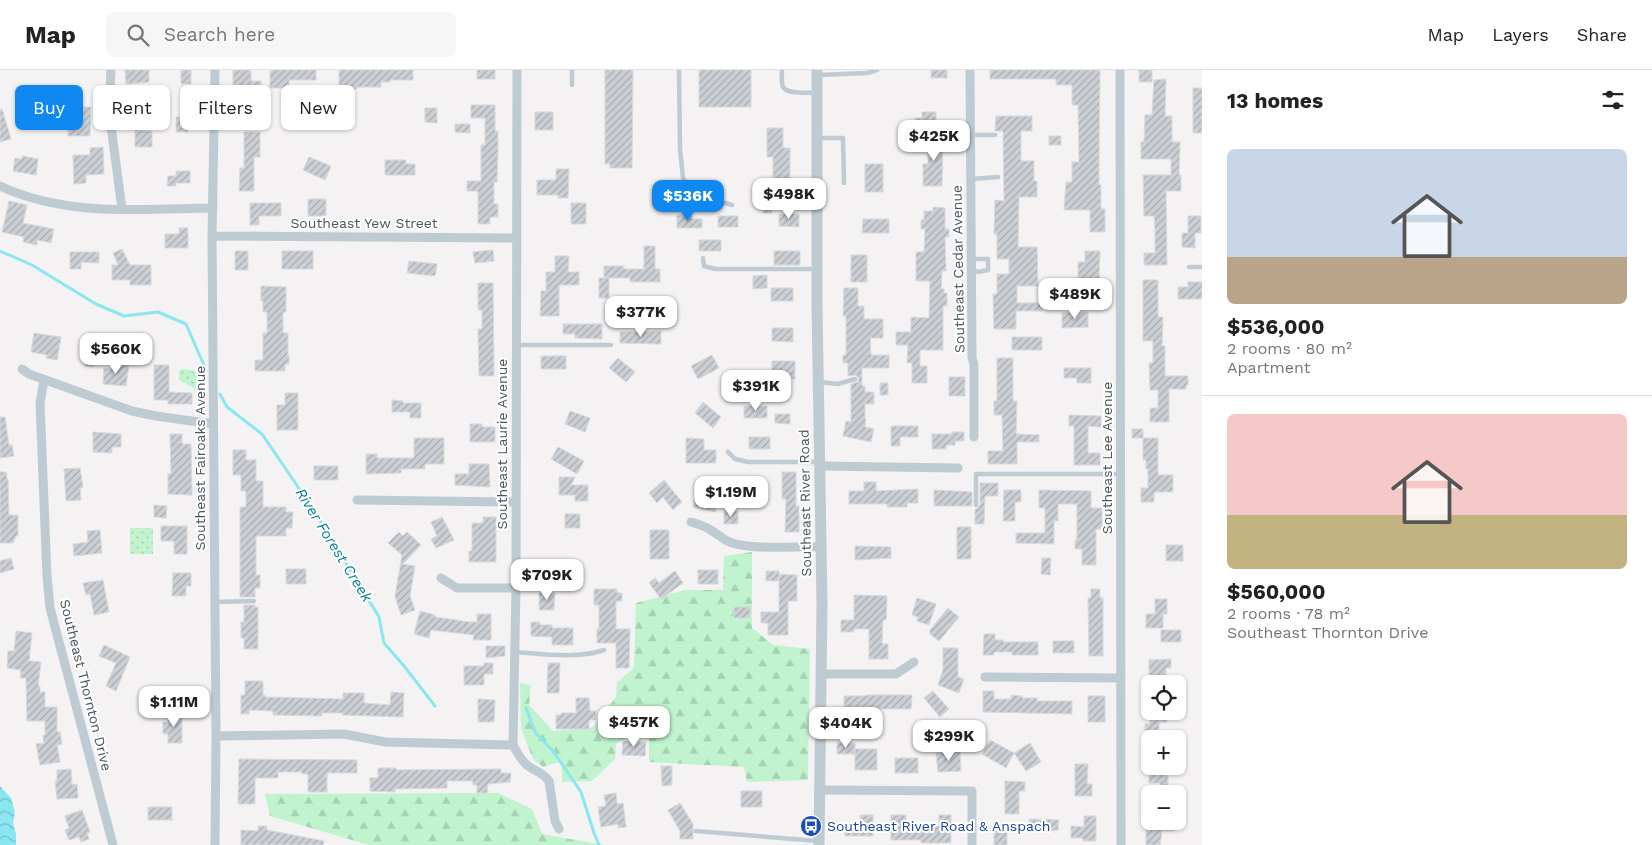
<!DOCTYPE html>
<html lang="en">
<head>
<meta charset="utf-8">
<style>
  :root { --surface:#fff; --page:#f6f6f6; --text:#222; --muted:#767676; --line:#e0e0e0; --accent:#0f89f1 }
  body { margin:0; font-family:"Work Sans",sans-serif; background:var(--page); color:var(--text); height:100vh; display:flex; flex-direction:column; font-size:19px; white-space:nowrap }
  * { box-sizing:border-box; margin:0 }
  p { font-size:16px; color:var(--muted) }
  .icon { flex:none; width:28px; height:28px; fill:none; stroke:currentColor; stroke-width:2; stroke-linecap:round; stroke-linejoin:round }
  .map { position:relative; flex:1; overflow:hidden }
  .side { display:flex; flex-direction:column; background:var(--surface); width:450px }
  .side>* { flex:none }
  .hud { position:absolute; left:15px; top:15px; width:475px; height:45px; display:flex; gap:10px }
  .fabs { position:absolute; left:1141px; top:605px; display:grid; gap:10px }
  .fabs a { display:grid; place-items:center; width:45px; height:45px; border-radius:8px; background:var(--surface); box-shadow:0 1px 4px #0004; font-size:25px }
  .price { position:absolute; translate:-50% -42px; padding:0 11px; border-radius:10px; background:#fff; color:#222; font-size:16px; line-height:32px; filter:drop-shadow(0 1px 2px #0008) }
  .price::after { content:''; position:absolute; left:50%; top:30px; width:15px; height:11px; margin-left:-8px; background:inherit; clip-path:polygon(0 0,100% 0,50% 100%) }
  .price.current { background:var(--accent); color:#fff }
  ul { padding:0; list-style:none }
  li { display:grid; align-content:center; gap:10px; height:265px; padding:0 25px }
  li+li { border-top:1px solid var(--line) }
  li span { display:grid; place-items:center; height:155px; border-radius:8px; color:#555 }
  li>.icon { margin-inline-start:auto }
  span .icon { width:90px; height:90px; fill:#fffc; stroke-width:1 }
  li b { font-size:21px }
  h2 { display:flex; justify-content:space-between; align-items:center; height:60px; padding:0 25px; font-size:21px }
  .chip { padding:0 18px; border-radius:8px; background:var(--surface); box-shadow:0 1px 4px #0004; font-size:18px; line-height:45px }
  .chip.current { background:var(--accent); color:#fff }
  header { display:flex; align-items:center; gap:30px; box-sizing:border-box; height:70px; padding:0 25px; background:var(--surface); border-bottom:1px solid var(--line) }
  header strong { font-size:24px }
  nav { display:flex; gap:28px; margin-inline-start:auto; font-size:18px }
  .search { width:350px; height:45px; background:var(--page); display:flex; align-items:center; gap:12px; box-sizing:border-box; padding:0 18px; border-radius:8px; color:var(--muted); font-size:19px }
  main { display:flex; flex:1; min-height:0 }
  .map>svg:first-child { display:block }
  .forest { fill:url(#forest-firs) }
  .garden { fill:url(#garden-dots) }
  .water { fill:url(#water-waves) }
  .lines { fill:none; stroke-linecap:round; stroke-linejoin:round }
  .stream { stroke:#8ae7f2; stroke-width:3 }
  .building { fill:url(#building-hatch); stroke:#d6d9de }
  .service { stroke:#bfcbd2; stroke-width:4.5 }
  .minor { stroke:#bfcbd2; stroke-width:9 }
  .tertiary { stroke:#bfcbd2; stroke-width:11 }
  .labels { text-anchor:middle; stroke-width:4; stroke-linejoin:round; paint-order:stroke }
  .street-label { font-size:14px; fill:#485861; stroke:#fff }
  .transit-label { font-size:14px; fill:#164399; stroke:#fff; text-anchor:start }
  .water-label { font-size:15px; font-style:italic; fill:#06818f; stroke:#fff }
</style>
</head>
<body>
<header>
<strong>Map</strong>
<div class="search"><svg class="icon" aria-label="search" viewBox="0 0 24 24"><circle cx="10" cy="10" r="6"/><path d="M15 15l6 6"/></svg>Search here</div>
<nav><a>Map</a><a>Layers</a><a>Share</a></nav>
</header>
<main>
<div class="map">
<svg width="1202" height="775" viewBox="0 0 1202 775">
  <defs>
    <pattern id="forest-firs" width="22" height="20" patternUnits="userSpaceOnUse" patternTransform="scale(1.25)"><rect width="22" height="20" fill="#c0f3ce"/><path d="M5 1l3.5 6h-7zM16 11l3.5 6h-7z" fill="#a6d2b3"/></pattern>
    <pattern id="garden-dots" width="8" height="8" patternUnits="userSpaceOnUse" patternTransform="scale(1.25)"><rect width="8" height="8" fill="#c0f3ce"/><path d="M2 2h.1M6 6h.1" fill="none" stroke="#a6d2b3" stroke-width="1.8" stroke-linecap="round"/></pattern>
    <pattern id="water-waves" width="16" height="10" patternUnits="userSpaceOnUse" patternTransform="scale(1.25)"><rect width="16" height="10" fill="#8ae7f2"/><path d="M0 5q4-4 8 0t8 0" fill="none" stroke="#73bec7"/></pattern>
    <pattern id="building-hatch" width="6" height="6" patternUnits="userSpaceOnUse" patternTransform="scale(1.25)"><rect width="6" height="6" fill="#ccd0d5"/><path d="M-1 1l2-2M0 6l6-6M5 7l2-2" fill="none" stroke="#a8acb0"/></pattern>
  </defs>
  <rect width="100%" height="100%" fill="#f4f2f2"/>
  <path class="forest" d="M752,482V558L773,575L810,579L808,710L747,712L744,697L649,692V669L625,668L616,674L615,689L592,711L562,712V691L543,697L533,689L521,658L520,613L531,615L529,635L553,661L592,658L616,627L617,612L634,598L636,533L686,520H723L724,486Z
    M498,723L532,739L542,764L604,775H369L270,746L265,724Z"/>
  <path class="garden" d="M186,299L195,301L201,312V322L179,310V300Z
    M130,458H153V484H130Z"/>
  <path class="water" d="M106,274H116L115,292L105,291Z
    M0,716L11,728L15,742L13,753L16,764V775H0Z"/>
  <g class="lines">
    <path class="stream" d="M0,181L32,195L96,234L124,246L158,242L186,254L206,300
      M220,324L227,337L262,364L313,439L379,547L384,573L404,596L435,636
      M526,638L535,662L553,681L581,722L594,763L599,775"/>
  </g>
  <path class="building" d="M125,0H149V12L126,14Z
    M181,0H191V14H181Z
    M233,0H251V11H261V19H254V47H239L240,18H235L236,15H233Z
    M275,0H316V10H289V18H270V1Z
    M339,0H413V10H390V12H381V17H357V19H339Z
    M477,0H495V9H477Z
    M605,0H632L633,1L632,98H610V94H605Z
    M699,0H751V37H699Z
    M931,0H947V8H931Z
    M990,0H1100L1099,93V115H1101V139H1105V162H1090V140H1064L1066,112H1072V92H1079L1078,35H1072V15H1056V9H990Z
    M1139,0H1152V12H1139Z
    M1166,9L1165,46H1172V72H1180L1179,105H1181V121H1166L1167,195H1144V183H1155V159L1154,146H1144L1143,105H1171V89H1141V72H1144L1145,45H1152L1154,10Z
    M1193,18H1202V63H1193Z
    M325,26H335V35H325Z
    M471,35H495V61H498V82L497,112H494V134H498V147H490V154H478V121H467V111H481V75H485V48H471Z
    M78,37H91L90,66H68V42H78Z
    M425,38H437V53L425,52Z
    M2,39L11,69L0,72V40Z
    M535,42H553V60H535Z
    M922,42H936V60H915V48H922Z
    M996,46H1032V61H1021V91H1034V111H1037V127H1019L1018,177H1037L1038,216H1017V233H1042V241H1016V259H994L993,224H997V204H1009V189H997V164H994L995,130L1004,131L1003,61H995Z
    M176,47H188V62H176Z
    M455,54H470V63L455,62Z
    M898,57H910V64H898Z
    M767,58H783V78H790V127H773V87H767Z
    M135,60L152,61V77H135Z
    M244,62H260V87H254V121H239L240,98H244Z
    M928,65H943L942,116H923V94H928Z
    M1049,66H1061V75H1049Z
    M103,77L104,104L86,105V113L74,114L73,85H90V78Z
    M22,86L38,89L36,105L13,101L15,88L22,89Z
    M309,87L331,96L325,110L303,100Z
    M385,90H406V94H415V105H385Z
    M865,94H883V122H865Z
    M556,99H569L568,128H558V125H537V110H556Z
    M176,101H190V113H176V116H167L168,106H176Z
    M308,129H326V146H308Z
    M9,131L27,135L23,153L54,159L51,173L37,170V175L23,172L24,167L2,162Z
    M763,132H772V143H763Z
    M250,133H281V146H259V155H250Z
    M571,133H586V154H571Z
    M933,137L945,138V159H949V167H945L946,201H942L941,219H944V223H947V236H943V280H920V296H927V313H912V293H907L908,275H896V262H911V247L929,248L930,211H916V182H924L925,159H921V150H924V141H933Z
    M779,144H799V157L779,156Z
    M677,145L692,146V149H702V158H677Z
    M718,146H738V157H718Z
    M1188,146H1201V163H1195V178L1182,177V163H1188Z
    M863,149H889V163H862Z
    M179,158H188V178H165V164H179Z
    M699,170H721V181H699Z
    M644,176H655V199H660V212H630V208H604V196H624V199H644Z
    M122,179L130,195H151V215H130V210H112V195H118L113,183Z
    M493,180L494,191L475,193L473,182Z
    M235,181H248V200H235Z
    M282,181H313V199H282Z
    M774,181H800V195H774Z
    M1085,181H1100L1099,211H1078V192H1085Z
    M70,182H99V193L81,192V199H70Z
    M851,185H867V212H851Z
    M555,186H569L568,202H579V215H559V246H540L541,221H546V202H555Z
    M409,191L437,194L435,206L407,203Z
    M767,205V218L753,219V206Z
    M599,208H609V228H599Z
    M1143,210H1158V247H1163L1162,276H1165V306H1188V315H1186V319H1169V352H1150V338H1158V320H1150L1149,293H1153V271H1143Z
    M1188,212H1202V229H1178V217H1188Z
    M478,213H493L494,306H479L478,259H482V240H478Z
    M261,216L286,217V242H283V263H288V286H289V294H285V301H255V290H263V263H267V242H263V231H261Z
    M771,218H793V231H771Z
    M844,218H858V236H864V249H883V268H870L871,285H889V298H862V316H865V322H874V334H865V349H866L865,357L874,359L871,372L843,366L846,351L851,352V314L858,312L859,309L856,305L848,306V293H843V285H846V246H843Z
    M1088,242V257L1062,258V243Z
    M563,254H602V269L575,268V264H563Z
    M772,258H793V272L772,271Z
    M661,261V274L620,273V262Z
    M34,263L61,267L57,290L46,288L47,285L31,282Z
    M1012,267H1042V280H1012Z
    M87,280L95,281L93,297L85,296Z
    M712,285L719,298L698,309L691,296Z
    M541,286H566V299H541Z
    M618,288L635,302L626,312L609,298Z
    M997,288H1013V331H1017L1016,364L1039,365V372H1017V394H988V381H1003L1002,345H994V331H997Z
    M772,291H795V309H772Z
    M114,293L129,294L126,316L103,314L104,298L113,299Z
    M154,295H169V322L192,323V334H168V330H154Z
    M1064,298H1091V313H1077V308H1064Z
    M949,307H965V326H949Z
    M880,313H888V325H880Z
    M285,323H298V360H277V335H285Z
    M392,330L403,331V333H421V348H410V342H392Z
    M703,332L721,347L713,358L695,343Z
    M744,336H767V348H744Z
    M570,341L590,348L585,362L565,354Z
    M775,344H790V354L775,353Z
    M1069,345L1101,346V357L1088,356V383H1100V395H1074V356H1069Z
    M0,347H5L9,375H12L14,386L0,388Z
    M470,354H482V357H495V372H470Z
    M891,356H918V367H900V376H891Z
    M1132,359H1143V368H1132Z
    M93,362L121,364V377H112V383L93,382Z
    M952,362H964V371H955V375H946V379H932V364H952Z
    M170,364H182V374H191L192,425L168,424V404H171Z
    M749,367H770V379H749Z
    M414,368H444V394H425V399H401V403L366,404V384H377V388H414Z
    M686,368L704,369V380H716V393H686Z
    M1143,368H1158V405H1173V422H1154V432H1141V418H1148V399H1146V390H1143Z
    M558,377L584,391L577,404L551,389Z
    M233,380H246V390H256V411H263V437H286V442H293L292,458H286V466H256V505H260V518H255V527H240V437H246V421H241V405H233Z
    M469,394H489L490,417L455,415V404H469Z
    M314,396H338V410H314Z
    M80,398L83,418H80L81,430L66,431L64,399Z
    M0,402H6L7,409H8L9,445H18V466H16L13,473H0Z
    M782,402H796V436H799V462H785L786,429H782Z
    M559,407H575L571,415H588V431H575V425H559Z
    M664,410L682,432L673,440L663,427L657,433L649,423Z
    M864,412H876V421L918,419V433H907V437H887V434H849V421H864Z
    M980,413H998V426H985L984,454H975V439L978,438L980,435Z
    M934,420L972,422V436H934Z
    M1004,420H1021V432H1015V451H1003Z
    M1039,420L1091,421V438H1102V459H1096V495H1082V479H1075V470H1077V434H1058V451H1054V474L1016,473V463H1045V438H1039Z
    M696,424L718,428L715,442L693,437Z
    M154,435L167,436L166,448L154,447Z
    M724,441H738V454H724Z
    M565,444H580V458H565Z
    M442,447L454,470L436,478L431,469L437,466L431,452Z
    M483,447H496V492H469V481H472V453H483Z
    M161,456H187V484H174V471H161Z
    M957,457H971V489H957Z
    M100,460L102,483L74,486L73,474L88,472L87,461Z
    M650,460H669V489H650Z
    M399,462L403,466L407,462L421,475L403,494L415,496L410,526L415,540L401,545L395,526L402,485L388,473Z
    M1166,475H1183V491H1166Z
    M855,476L891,477V488L855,490Z
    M11,488L14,499L0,503V491Z
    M1042,488H1051L1050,505L1041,504Z
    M286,499H306V514H286Z
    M698,500H718V514H698Z
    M675,501L683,513L661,529L649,513L655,508L659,513Z
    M766,501H779V511H766Z
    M173,503H191V516H186V526H172Z
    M779,504L797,505V531H788V565H768V553H761V542H779Z
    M103,510L109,542L94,545L90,524L86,525L83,513Z
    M594,519H617V523H622V531H616V559H630L629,598H616V573H597V559H599V535H594Z
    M1091,519H1100V528H1103V586H1089L1088,528H1091Z
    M539,523H555L554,540H539Z
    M854,525L887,526L886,550H883L882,574H888V589H869V559H854V562H841V550H854Z
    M917,528L936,534L929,555L917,551L918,547L912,545Z
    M1155,529H1167V544H1163V558H1146V544H1155Z
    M244,535H255V537H258V579H244V568H241V552H244Z
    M734,537H750V548H734Z
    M948,538L959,547L939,571L930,564V560Z
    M420,541L435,545V547L469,552H477V544H491V570H473L474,565L431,560L429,568L414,564Z
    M531,552H540V555H552V558H573V575H552V567L531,566Z
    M1161,560H1181V572H1161Z
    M16,561L32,563L29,591L41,592L38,616H40V622H45V637H57V662H60L62,674L57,675L60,692L40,695L36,674L44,673L43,665H45V651H27L26,608H20L21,600L7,598L8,581H14Z
    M984,564H995V570H1003V572H1038V585H1012V582H994V585H983Z
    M1053,571H1074V583H1053Z
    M104,575L130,587L116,621L106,616L116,593L99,586Z
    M486,576H505V586L486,588Z
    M943,578H958V607L964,609L959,623L938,615L943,600Z
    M1171,589V598H1166V614H1149V590Z
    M484,593H493V604H484V615H464V596H484Z
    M548,593H560L559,623H547Z
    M245,611H263V625H265V627L343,629V623H364V633L390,635L391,622L404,623L403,647L342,645L343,643H322V646L273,645V641L249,640V644H241V625H245Z
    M933,621L949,639L940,647L924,628Z
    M983,621H994V629H1011V625L1022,626V628H1037V631H1072V644L983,642Z
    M866,625H912L911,639H857V647H844V626H866Z
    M1088,626H1105V652H1088Z
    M576,628H589L590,641H596V650H589V659H556V645H561V643H576Z
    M478,629L495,630L494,652H478Z
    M1150,641H1167V652H1159V669H1145V654H1150Z
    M168,642H182V673H168V664H163V652H168Z
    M990,670L1014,683L1006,698L982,684Z
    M623,671L646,672L645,686L622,685Z
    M837,673H855V684H837Z
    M1030,673L1041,692L1026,701L1014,683Z
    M855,679H877V700H855Z
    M960,681L961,701L938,702L936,683Z
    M895,688H918V703H895Z
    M239,689L357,690V703H327V722H308V704H302V702H278V708H255V734H238Z
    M1075,694H1088L1087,714H1092V726H1075Z
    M661,696H672V715L662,716Z
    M1149,696H1168V721H1160V713H1149Z
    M378,698H396V700L501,699V703H511L510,712L488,714L487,723H477V715H473V711H447V718L395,719V722L370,721V708H378Z
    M71,699L72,715L77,714L78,728L57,729L55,711H57V700Z
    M1005,711L1025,712V721H1019V744H1005Z
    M741,721H762V737H741Z
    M616,723L617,734L623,733L626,757L618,758V754L601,757L598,737L606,736L604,725Z
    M680,733L693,754V769H680V761L668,740Z
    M148,737H172V750H148Z
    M82,740L90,762L87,763L89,769L81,772L79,767L69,770L65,760L69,758L65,746Z
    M860,745H873V766H845V753H860Z
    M891,745H906V756H939V745H951V773H921V770H891Z
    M1084,746H1096V771H1083V768H1071V756L1084,757Z
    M1029,749L1059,750L1058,760L1029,762Z
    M1146,751H1174V761H1162L1160,775H1146Z
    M994,754H1007V775H994Z
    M258,756H267V760L324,771L323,775H241V760L258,761Z"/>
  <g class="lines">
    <path class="service" d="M572,0V15
      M679,0L680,79L683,108L692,120L701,126L732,135
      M782,0C782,5 781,12 783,17C788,25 807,22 815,23
      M818,5L867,3L877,0
      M970,65H995
      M818,68H843L844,113
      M971,109L998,107
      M703,188L704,196L715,199H815
      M971,189H988V200L978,202L972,199
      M1189,197H1202
      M516,275H611
      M820,312L838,314L855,309
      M728,382L735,389L748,392H818
      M976,435V404H1121
      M215,532L254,531
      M515,582C542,584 578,589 604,580
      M696,761L818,771"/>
    <path class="minor" d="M111,0L109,41L122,139
      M517,0L516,518L513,675C517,682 520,689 527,695C534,701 543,702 549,711L555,751L559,759
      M970,0L972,287L974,295V367
      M1120,0L1121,775
      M0,116C67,147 141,139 213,138
      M212,166L516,168
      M22,299L29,304L132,341L156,346L213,354
      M44,310L40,333L47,506L50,538L113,775
      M820,396L958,398
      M357,430L516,432
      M691,452C698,454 704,456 709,459C718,464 723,470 732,473C754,480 797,476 821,477
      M441,508L457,518H516
      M822,604H896L914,592
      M985,607L1121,608
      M216,666L344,664L385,672L513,675
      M821,720L972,721V775
      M215,775L216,666L212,166L215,0"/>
    <path class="tertiary" d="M817,0V236L822,534L819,775"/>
  </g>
  <defs>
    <g id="bus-disc" transform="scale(1.125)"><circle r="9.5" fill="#1a4fb4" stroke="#fff"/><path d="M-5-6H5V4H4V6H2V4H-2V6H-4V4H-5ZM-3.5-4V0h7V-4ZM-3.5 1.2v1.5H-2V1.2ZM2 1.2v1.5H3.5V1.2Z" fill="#fff"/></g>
  </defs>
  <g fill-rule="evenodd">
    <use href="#bus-disc" x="811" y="756"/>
  </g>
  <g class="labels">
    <g class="street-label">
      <text x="364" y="158">Southeast Yew Street</text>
      <text transform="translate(958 199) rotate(-91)" y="5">Southeast Cedar Avenue</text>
      <text transform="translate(502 374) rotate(-90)" y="5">Southeast Laurie Avenue</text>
      <text transform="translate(200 388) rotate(-90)" y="5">Southeast Fairoaks Avenue</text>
      <text transform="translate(1107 388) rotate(-90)" y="5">Southeast Lee Avenue</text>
      <text transform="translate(805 433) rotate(-91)" y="5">Southeast River Road</text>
      <text transform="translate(86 615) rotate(76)" y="5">Southeast Thornton Drive</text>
    </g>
    <g class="transit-label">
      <text x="827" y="761">Southeast River Road &amp; Anspach</text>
    </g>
    <g class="water-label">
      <text transform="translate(334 475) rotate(58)" y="5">River Forest Creek</text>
    </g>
  </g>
</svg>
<div class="fabs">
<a><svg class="icon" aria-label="locate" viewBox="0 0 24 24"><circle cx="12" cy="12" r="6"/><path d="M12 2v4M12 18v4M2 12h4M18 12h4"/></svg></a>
<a>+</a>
<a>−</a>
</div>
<b class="price" style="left:934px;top:92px">$425K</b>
<b class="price" style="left:789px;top:150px">$498K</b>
<b class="price current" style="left:688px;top:152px">$536K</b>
<b class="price" style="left:1075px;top:250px">$489K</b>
<b class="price" style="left:641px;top:268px">$377K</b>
<b class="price" style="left:116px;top:305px">$560K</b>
<b class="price" style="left:756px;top:342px">$391K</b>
<b class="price" style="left:731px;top:448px">$1.19M</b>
<b class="price" style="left:547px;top:531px">$709K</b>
<b class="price" style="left:174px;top:658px">$1.11M</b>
<b class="price" style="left:634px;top:678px">$457K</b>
<b class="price" style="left:846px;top:679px">$404K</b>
<b class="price" style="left:949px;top:692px">$299K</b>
<div class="hud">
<a class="chip current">Buy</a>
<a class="chip">Rent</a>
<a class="chip">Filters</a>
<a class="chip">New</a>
</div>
</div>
<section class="side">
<h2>13 homes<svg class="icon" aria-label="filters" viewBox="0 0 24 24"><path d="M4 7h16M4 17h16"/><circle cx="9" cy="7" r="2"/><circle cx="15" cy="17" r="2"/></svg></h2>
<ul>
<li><span style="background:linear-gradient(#c9d6e8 70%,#b9a48a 0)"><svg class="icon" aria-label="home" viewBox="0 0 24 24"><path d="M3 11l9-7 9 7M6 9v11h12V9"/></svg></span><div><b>$536,000</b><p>2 rooms · 80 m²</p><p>Apartment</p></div></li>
<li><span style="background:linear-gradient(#f6c9c9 65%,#c2b280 0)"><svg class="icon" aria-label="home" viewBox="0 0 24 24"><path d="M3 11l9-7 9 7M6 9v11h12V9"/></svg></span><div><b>$560,000</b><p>2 rooms · 78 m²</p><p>Southeast Thornton Drive</p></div></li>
</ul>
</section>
</main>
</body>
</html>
